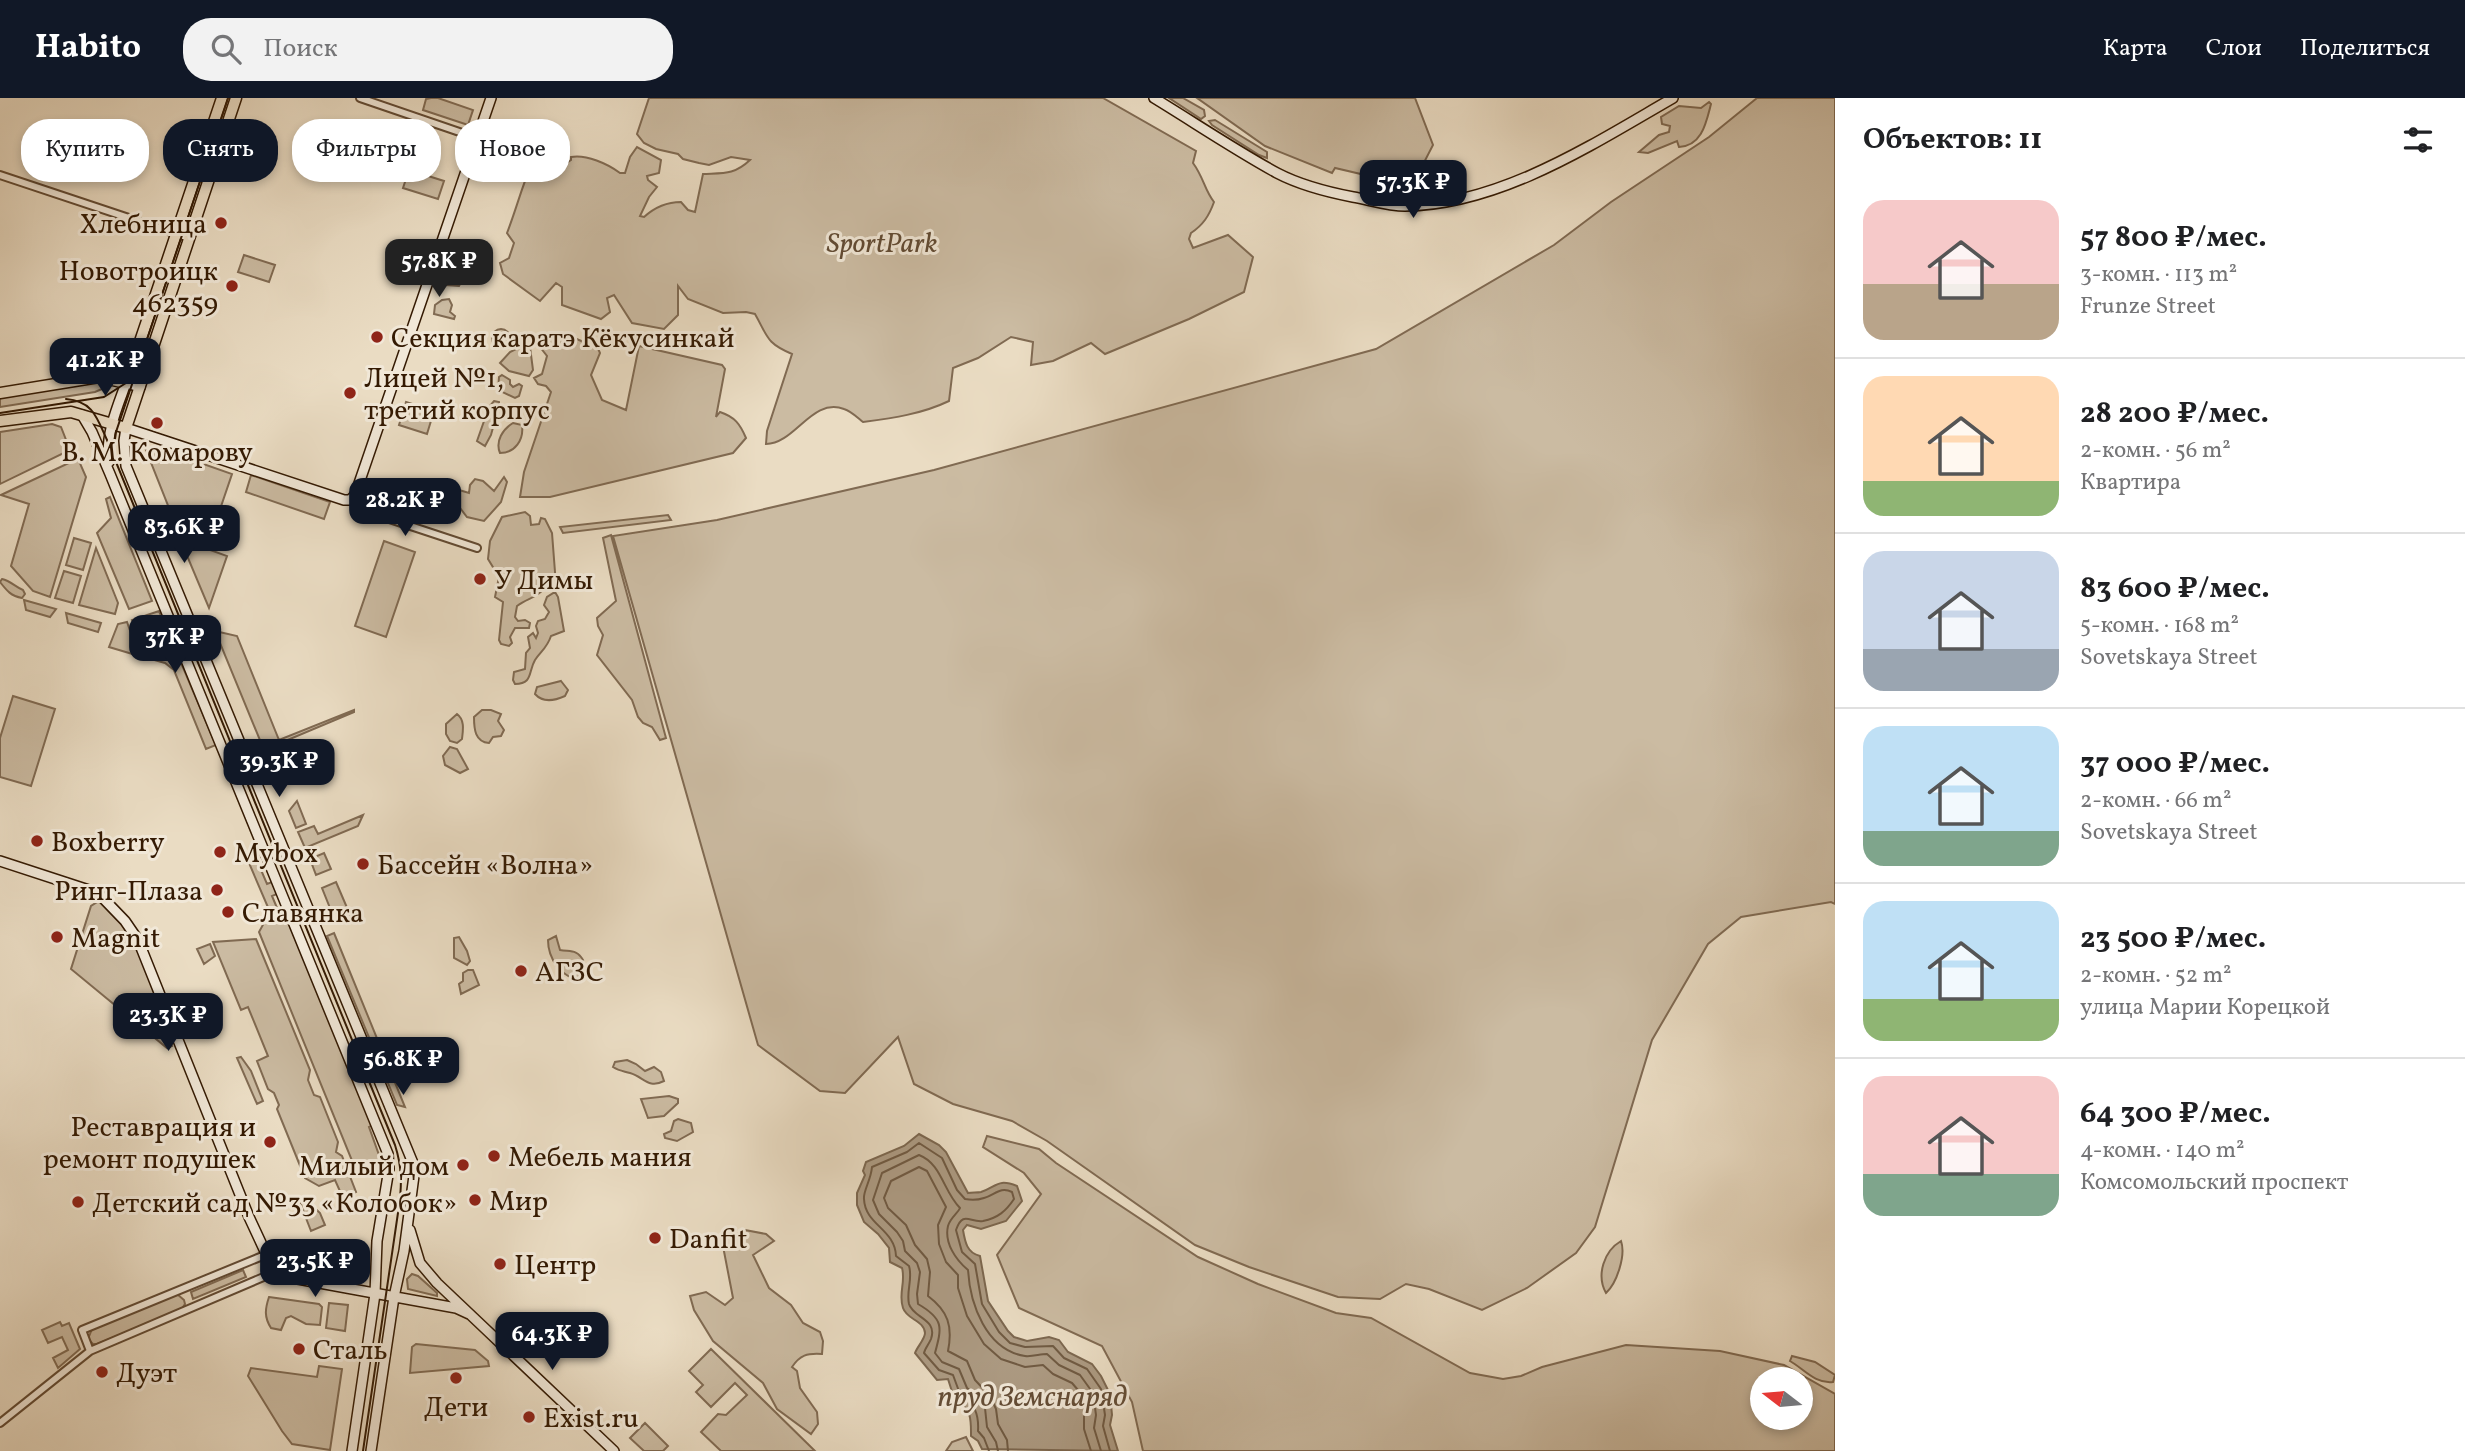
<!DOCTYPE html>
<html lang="ru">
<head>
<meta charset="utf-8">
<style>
  :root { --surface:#fff; --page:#f2f2f2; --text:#202124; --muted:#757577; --line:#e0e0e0; --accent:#111827 }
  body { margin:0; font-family:Vollkorn,serif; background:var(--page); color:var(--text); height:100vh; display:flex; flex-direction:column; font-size:26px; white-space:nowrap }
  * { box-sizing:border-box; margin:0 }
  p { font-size:23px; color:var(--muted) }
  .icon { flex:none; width:38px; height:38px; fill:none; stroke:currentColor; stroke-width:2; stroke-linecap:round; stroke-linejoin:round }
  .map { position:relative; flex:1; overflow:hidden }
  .details { display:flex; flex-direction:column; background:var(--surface); width:630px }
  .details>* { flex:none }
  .banner { position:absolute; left:21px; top:21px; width:665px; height:63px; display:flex; gap:14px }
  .needle { width:46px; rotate:286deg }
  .controls { position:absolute; left:1750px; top:1269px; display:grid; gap:14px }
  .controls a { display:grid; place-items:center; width:63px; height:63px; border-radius:50%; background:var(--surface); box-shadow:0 4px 10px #0003; font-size:35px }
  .price { position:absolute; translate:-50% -60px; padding:0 16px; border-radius:14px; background:var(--accent); color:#fff; font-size:23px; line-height:46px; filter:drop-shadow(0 2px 4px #0008) }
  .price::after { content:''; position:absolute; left:50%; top:42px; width:21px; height:16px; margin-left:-10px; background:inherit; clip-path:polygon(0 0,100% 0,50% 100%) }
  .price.on { background:#222; color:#fff }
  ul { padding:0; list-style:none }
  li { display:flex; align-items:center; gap:21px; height:175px; padding:0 28px }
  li+li { border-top:2px solid var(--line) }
  li span { display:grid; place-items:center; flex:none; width:196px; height:140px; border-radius:21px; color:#555 }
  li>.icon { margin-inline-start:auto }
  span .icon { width:84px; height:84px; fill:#fffc; stroke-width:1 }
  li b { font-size:30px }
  h2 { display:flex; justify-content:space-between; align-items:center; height:84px; padding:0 28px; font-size:30px }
  .tag { padding:0 24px; border-radius:28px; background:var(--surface); box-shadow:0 4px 10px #0003; font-size:24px; line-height:63px }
  .tag.on { background:var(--accent); color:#fff }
  header { display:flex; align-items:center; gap:42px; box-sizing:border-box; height:98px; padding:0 35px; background:var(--accent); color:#fff }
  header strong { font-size:33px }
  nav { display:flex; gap:38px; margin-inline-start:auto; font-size:24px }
  .search { width:490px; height:63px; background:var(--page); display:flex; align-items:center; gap:18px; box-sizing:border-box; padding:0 24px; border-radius:28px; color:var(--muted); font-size:26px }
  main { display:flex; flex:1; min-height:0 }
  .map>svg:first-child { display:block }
  .green { fill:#cbbba2; stroke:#806a52; stroke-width:2; fill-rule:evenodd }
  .water { fill:#ac9a82; stroke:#7c674f; stroke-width:2 }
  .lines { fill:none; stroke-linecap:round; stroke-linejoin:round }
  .shore { stroke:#705a42; stroke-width:2 }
  .street-casing { stroke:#624a33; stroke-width:10 }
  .secondary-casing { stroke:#341a03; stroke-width:12 }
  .primary-casing { stroke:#341a03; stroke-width:13 }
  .street { stroke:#f1e8d8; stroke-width:6 }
  .secondary { stroke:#f1e8d8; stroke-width:9 }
  .primary { stroke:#eadcc3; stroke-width:10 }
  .tram { stroke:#341a03; stroke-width:2 }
  .poi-dot { fill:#8f2418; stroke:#f1e8d8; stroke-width:2.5 }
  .labels { text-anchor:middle; stroke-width:6; stroke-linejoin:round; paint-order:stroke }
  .poi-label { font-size:28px; fill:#341a03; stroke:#f1e8d8; text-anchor:start }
  .park-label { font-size:28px; font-style:italic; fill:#614a33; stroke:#f1e8d8 }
  .water-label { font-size:30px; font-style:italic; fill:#644d36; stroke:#f1e8d8 }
</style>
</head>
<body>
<header>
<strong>Habito</strong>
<div class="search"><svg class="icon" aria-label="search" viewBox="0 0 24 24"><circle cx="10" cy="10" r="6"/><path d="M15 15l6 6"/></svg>Поиск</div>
<nav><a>Карта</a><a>Слои</a><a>Поделиться</a></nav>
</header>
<main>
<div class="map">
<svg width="1835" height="1353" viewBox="0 0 1835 1353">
  <rect width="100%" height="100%" fill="#eadcc3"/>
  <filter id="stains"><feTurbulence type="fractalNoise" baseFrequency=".00286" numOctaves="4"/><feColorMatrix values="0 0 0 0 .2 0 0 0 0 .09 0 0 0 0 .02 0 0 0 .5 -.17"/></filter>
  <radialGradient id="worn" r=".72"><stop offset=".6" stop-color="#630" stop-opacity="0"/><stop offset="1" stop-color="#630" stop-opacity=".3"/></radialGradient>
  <path class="green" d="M431,0H438L473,12L468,27L423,12L426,1Z
    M649,0H1103L1196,53L1193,65C1204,80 1204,91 1214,104C1209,118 1203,127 1191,135L1189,141L1193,150L1228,137L1253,159L1244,194L1189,221L1105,256L1091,245L1053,263L1031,267L1033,244L1011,239L978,260L953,270L949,303C922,316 893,320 863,324C858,320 851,313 844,311C812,299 795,346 766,346L767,333L792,256C766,245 768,239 755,216L746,214L723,215L688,201L678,188V217L664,231L632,225L614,197L607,200L610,214L601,221L562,207V189L556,185L540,203L503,176L500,165L509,160L514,145L507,135C516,112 522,88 532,65L544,62L565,66L571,62V59C586,56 608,66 620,75H625L630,59L637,49L661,62L659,75L647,78L648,82L657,89L649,99L640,118L644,119C655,109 666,104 681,104L688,112L695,114L703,76C724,75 734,77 750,62L731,59L709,67L699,65L683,61L678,56L656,51L644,45L637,36Z
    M1169,0H1183L1204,12L1205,18L1201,21Z
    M1197,0H1415L1433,47L1414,84L1382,81L1335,70L1332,75L1265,48Z
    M1757,0H1835V806L1831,804L1741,819L1708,846L1652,942L1595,1129L1576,1155L1527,1190L1482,1212L1429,1191L1406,1186L1380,1201L1338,1199L1249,1169L1195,1147L1047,1043L1012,1023L953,1006L914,986L898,939L845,995L820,993L758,947L613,438L717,422L934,372L1376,251L1554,147L1611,104L1709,39Z
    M1709,4L1711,6C1706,25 1702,48 1679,49L1677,43L1648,55L1639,54L1659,37L1669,34L1670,28L1662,26L1661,19L1679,8L1701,10Z
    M1215,22L1267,54V60L1259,57L1212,27L1209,23Z
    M409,72L444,83L438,101L403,90Z
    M1379,92L1416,98L1424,103L1400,104L1380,101L1376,95Z
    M457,153L462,156L464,161L461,171L463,180L459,188L446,187L445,179L451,176L447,174C447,165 449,158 457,153Z
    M244,157L275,167L269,184L238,174Z
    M449,201L452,207L450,214L455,218L454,221L434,216L435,207L442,202Z
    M492 240a9 9 0 1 1 18 0a9 9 0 1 1-18 0Z
    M556,234C571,237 582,245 597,248L600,255L591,277L602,302L626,312L639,248L722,267L725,271L716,319L720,314C735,319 740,326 746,340L733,355L550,399H520L524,374L551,294L546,288L538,286L534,280L542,276L547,258L540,249L542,241Z
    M524,247L530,249L533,272L529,278L509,273L500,265L510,254Z
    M502,277L510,282V286L513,289L519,286L522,288L519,298L515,300L498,292L499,279Z
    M99,282L102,284V291L95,294L0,309V298Z
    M494,303L499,304V307L491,337L485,348L477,343L489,309Z
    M406,304L434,313L427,336L399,327Z
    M513,325L522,327C524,342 515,355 500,355C495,343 503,331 513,325Z
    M52,326L61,329L70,352L0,386V334Z
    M158,350L232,376L214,429L171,415L146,352Z
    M75,362L79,363L86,379L50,499L33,493L11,468L29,406L1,397Z
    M251,377L330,404L324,421L246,394Z
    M504,379L507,384L501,404L484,423L467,419L460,410L457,417L450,418L446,416L459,392L469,395L470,387L475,381L483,383L494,393Z
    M110,399L152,503L129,511L97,435L111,420L106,401Z
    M525,414L530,418L531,427L539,426L541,420L545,421L552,435L556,487L552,491L545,490C537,500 527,500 517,508L515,519L518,523L525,522L530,525L529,530H515L510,539L512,545L509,548L501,546L499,542L503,504L495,499L499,479L488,461L490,443L502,419Z
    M668,417L671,422L563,435L560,429Z
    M611,437L666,640L660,642L652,629L643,625L638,619L632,602L597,557L603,537L598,528L597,520L616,503L603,440Z
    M74,440L91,445L83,472L66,467Z
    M180,441L227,458L209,510Z
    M384,443L415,454L386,539L355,528Z
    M96,450L118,505L115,516L79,507Z
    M64,473L81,478L73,505L55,500Z
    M2,481C11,483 15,489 23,492L25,496L22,500C11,498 7,493 0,484Z
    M555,494L558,499L564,533L551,538C547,550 541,553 535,562C528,574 533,586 515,586L513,582L514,574L525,571L526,555L530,550L528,539L533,535L536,540L538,535L536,528L538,523L545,521L549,514L544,507L547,499Z
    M24,502L56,511L50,519L26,512Z
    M159,513L216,647L206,651L174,572L165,565L147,560L132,522Z
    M66,515L101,525L98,534L68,525Z
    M127,524L139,558L109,549L118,526Z
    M215,533L237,538L279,642L354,612V614L264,652Z
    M561,583L568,592L565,598C554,603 543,605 535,596L537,589Z
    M13,598L55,611L31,688L0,679V640Z
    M482,612H491L501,616L498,623L504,632L501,638L493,639L489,645C475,644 474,631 474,619Z
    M457,616C465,622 463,632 462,641L457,645L450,643L446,636V626Z
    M450,649L457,651L468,671L460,675L445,667L443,658Z
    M276,651L288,680L275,679L265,655Z
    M297,703L306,726L296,730L289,713Z
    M363,717L358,728L305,750L298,734L314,728L318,736Z
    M256,754L261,757L263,762L258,765L267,786L272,784L277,796L272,798L280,817L285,816L373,1027L369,1029L379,1057L380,1066L357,1075L259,834L270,814L246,758Z
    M324,755L331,771L316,777L310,761Z
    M336,784L351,819L336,825L322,790Z
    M102,801L137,842L170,928L165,930L172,948L167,950L71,871L91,808Z
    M334,835L405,1009L397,1007L327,838Z
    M556,838L560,852C570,854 577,851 583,862L575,868L581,881C561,881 548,860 548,842Z
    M459,839L467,853L470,863L467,867L454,860V840Z
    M256,841L310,972L308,982L314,997L320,999L338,1044L336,1054L342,1058L356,1094L343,1100L335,1082L319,1088L305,1080L277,1011L279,1007L274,995L268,991L257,963L268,958L248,909L241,912L213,844Z
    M210,846L215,858L204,866L197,851Z
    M468,872H473L479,887L461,896L459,886L463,883V875Z
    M241,959L251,973L263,1003L257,1006L237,960Z
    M627,962L636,966L645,973L654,969L661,974L664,983C648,991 644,979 630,975C623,973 619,973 613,969L615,964Z
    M669,998L678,1001V1005L664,1018L648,1020L641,1001Z
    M678,1021L691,1025L693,1034L677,1043L665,1040L664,1036L671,1033L674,1023Z
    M987,1038L1039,1051L1056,1065L1198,1159L1258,1186L1336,1215L1371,1220L1470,1275L1503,1281L1521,1278L1542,1269L1626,1247L1720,1253L1784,1267L1835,1296V1353H1143L1132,1304L1102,1248L1019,1210L997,1157L1041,1096L1024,1075L983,1049ZM1762,1281H1801V1320H1762Z
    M304,1100L320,1115L325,1127L311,1133L299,1102Z
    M745,1132L766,1136L774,1143L753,1157L769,1190L791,1207L803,1225L820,1234L823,1243L822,1256C807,1255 800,1257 792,1269L797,1273L800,1290L817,1314L818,1326L811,1336L777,1311L763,1285L713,1243L694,1212L690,1198L706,1194L725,1207L733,1200L722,1143Z
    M1621,1143C1626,1157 1617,1185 1606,1195C1596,1177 1604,1153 1621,1143Z
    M243,1172L246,1179L193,1201L191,1194Z
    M412,1176L418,1178L437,1195V1198L408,1191L407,1181Z
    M177,1196L184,1202L185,1206L181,1212L97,1246H93L88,1241L92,1231Z
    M269,1199L319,1206L322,1209L320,1227L306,1226L291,1218L286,1220L281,1232L271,1230C264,1219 265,1211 269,1199Z
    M329,1205L348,1207L345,1233L326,1230Z
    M60,1224L62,1228L69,1225L80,1251L58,1270L53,1260L68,1252L62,1239L48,1245L42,1232Z
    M416,1246L475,1252L488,1263L489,1268L410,1275L412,1249Z
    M711,1251L815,1353H721L701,1334L718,1316L726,1317L747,1297L735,1285L711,1309L696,1294L703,1287L689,1273Z
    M1792,1258L1815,1264L1835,1277L1833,1284C1815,1286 1804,1271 1790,1263Z
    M319,1268L342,1271L330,1352L292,1346L282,1333L248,1278L251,1270L317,1279Z
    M645,1325L668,1348L663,1353H644L630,1340Z
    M966,1339L973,1353H946L952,1344Z"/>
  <path class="water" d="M919,1036L939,1047L946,1054L968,1095C972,1094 977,1095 981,1094C997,1089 997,1080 1017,1088L1022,1103L1006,1123L981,1131L967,1127L963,1132C965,1144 967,1155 980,1158L988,1203L1008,1233L1014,1239L1027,1243L1049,1239L1059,1242L1068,1254L1092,1266L1101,1278L1110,1296L1112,1317L1110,1327L1118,1353L982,1351L978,1343L971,1338C971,1322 972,1310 955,1303L948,1281L937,1282L915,1255C917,1249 925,1241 925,1235C924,1222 907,1222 903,1210C898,1196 906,1184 902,1170L890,1164L889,1150L878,1136L864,1124L857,1107V1095L865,1077L863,1073L866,1064L904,1048Z"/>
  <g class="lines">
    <path class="shore" d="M989,1353L984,1340L978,1333C979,1317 975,1305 960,1296L953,1277L939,1272L924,1255C925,1250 929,1246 931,1241C938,1221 913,1220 909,1206C906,1193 913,1181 909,1168L896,1158C895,1131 865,1127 864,1101C863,1093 871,1082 872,1069L907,1054L919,1045L942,1060L957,1092L965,1101C970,1102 978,1102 984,1100C995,1097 1000,1088 1012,1094L1014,1101C1006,1113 998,1120 983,1123C970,1125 963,1112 956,1132L962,1154L975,1166L982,1206L999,1234L1010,1245L1025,1249L1053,1248L1064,1260L1087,1271L1101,1291L1105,1317L1103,1328L1110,1353
      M998,1353L996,1344L987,1329L985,1310L975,1296L967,1290L959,1271L942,1264L935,1255C942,1229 944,1221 918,1206L917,1196L920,1174L917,1165L905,1153L903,1143L897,1134L879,1116L873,1102L882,1075L919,1057C942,1066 943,1093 960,1110C958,1115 950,1120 948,1128C944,1145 956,1162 968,1172C970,1206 986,1252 1025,1258C1032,1259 1040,1256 1047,1256L1059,1267L1080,1277L1093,1295L1096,1317L1094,1330L1101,1353
      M1008,1353L1007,1342L998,1326L996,1311L990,1298L975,1282L967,1263L948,1253C953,1228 948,1213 928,1198L930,1174L927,1161L915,1147L906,1127L888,1110L884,1100L891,1083L919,1069L927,1073L946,1109L938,1127L939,1146L946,1164L958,1177V1190L967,1218L984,1246L1001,1261L1025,1269L1043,1267L1053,1276L1072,1285L1084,1299V1331L1091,1353"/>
    <g class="street-casing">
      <path id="street" d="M360,0L477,40
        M0,77L189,140
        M352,400L368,414L477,450
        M90,1253L82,1232L265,1157
        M0,1325L90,1253L273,1175"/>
    </g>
    <g class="secondary-casing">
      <path id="secondary" d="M1154,0C1195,25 1235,52 1277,75C1300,87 1327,94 1353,99C1370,102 1388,108 1405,108C1500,107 1593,46 1673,0
        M82,317L92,334L110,376L388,1056L389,1071L377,1143L375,1196L352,1353
        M109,364C105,337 117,310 126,285L140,289
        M0,763L98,795L125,823L138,842L249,1119L276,1177L412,1202L456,1210L469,1216
        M410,1132L420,1165L437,1185L614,1353
        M371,1353L394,1199L404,1153L415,1070L126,368L124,343L126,330L344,402H350L355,397L491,0"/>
    </g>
    <g class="primary-casing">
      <path id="primary" d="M0,295L99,279L126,285L222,0
        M0,323L71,314L126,330L236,0"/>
    </g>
    <use href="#street" class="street"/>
    <use href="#secondary" class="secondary"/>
    <use href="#primary" class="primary"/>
    <path class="tram" d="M66,301C93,303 97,320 107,342L395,1047C402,1069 402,1086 399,1108L363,1353
      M0,315L104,299L126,285L135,276
      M113,355L116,334L228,0"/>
  </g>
  <g class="poi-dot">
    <circle cx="221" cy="125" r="7"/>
    <circle cx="232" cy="188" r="7"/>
    <circle cx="377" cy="239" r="7"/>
    <circle cx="350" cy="295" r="7"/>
    <circle cx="157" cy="325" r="7"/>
    <circle cx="480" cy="481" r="7"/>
    <circle cx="37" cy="743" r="7"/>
    <circle cx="220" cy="754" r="7"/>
    <circle cx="363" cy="766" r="7"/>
    <circle cx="217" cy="792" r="7"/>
    <circle cx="228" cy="814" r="7"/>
    <circle cx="57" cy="839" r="7"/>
    <circle cx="521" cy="873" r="7"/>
    <circle cx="270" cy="1044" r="7"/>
    <circle cx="494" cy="1058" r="7"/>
    <circle cx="463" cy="1067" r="7"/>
    <circle cx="475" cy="1102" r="7"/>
    <circle cx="78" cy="1104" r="7"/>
    <circle cx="655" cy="1140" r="7"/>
    <circle cx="500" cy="1166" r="7"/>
    <circle cx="299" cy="1251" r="7"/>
    <circle cx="102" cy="1274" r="7"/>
    <circle cx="456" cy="1280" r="7"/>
    <circle cx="529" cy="1319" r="7"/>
  </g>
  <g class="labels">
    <g class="poi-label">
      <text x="207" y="135" text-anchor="end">Хлебница</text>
      <text x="218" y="182" text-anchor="end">Новотроицк<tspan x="218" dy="32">462359</tspan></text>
      <text x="391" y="249">Секция каратэ Кёкусинкай</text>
      <text x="364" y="289">Лицей №1,<tspan x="364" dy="32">третий корпус</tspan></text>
      <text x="157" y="363" text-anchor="middle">В. М. Комарову</text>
      <text x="494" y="491">У Димы</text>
      <text x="51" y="753">Boxberry</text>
      <text x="234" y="764">Mybox</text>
      <text x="377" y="776">Бассейн «Волна»</text>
      <text x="203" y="802" text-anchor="end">Ринг-Плаза</text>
      <text x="242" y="824">Славянка</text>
      <text x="71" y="849">Magnit</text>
      <text x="535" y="883">АГЗС</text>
      <text x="256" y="1038" text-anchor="end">Реставрация и<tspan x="256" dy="32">ремонт подушек</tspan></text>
      <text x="508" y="1068">Мебель мания</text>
      <text x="449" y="1077" text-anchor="end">Милый дом</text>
      <text x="489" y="1112">Мир</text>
      <text x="92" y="1114">Детский сад №33 «Колобок»</text>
      <text x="669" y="1150">Danfit</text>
      <text x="514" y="1176">Центр</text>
      <text x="313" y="1261">Сталь</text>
      <text x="116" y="1284">Дуэт</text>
      <text x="456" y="1318" text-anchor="middle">Дети</text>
      <text x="543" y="1329">Exist.ru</text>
    </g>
    <g class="park-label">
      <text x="882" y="154">SportPark</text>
    </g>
    <g class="water-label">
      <text x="1032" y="1308">пруд Земснаряд</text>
    </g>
  </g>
  <rect width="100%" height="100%" filter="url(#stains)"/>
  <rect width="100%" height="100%" fill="url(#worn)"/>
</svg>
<div class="controls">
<a><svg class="needle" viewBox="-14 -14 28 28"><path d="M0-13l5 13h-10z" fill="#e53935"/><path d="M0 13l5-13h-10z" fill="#757577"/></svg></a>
</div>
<b class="price" style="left:1413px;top:122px">57.3K ₽</b>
<b class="price on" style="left:439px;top:201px">57.8K ₽</b>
<b class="price" style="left:105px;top:300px">41.2K ₽</b>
<b class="price" style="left:405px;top:440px">28.2K ₽</b>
<b class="price" style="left:184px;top:467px">83.6K ₽</b>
<b class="price" style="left:175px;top:577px">37K ₽</b>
<b class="price" style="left:279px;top:701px">39.3K ₽</b>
<b class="price" style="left:168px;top:955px">23.3K ₽</b>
<b class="price" style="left:403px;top:999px">56.8K ₽</b>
<b class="price" style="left:315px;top:1201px">23.5K ₽</b>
<b class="price" style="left:552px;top:1274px">64.3K ₽</b>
<div class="banner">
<a class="tag">Купить</a>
<a class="tag on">Снять</a>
<a class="tag">Фильтры</a>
<a class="tag">Новое</a>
</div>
</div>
<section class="details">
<h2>Объектов: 11<svg class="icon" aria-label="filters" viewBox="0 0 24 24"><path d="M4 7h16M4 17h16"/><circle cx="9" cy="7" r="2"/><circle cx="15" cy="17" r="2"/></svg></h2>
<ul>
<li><span style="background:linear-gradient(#f6c9c9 60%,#b9a48a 0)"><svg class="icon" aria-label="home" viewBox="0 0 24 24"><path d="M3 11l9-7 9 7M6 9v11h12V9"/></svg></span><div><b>57 800 ₽/мес.</b><p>3-комн. · 113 m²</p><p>Frunze Street</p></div></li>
<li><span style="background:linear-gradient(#ffd9b3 75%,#8fb573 0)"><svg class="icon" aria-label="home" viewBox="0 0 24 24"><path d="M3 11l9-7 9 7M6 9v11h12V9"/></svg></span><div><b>28 200 ₽/мес.</b><p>2-комн. · 56 m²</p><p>Квартира</p></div></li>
<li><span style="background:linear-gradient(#c9d6e8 70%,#9aa5b1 0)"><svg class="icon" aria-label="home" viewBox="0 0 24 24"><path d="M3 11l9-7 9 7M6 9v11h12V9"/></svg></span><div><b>83 600 ₽/мес.</b><p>5-комн. · 168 m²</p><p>Sovetskaya Street</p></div></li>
<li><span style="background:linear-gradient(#bfe0f5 75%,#7fa58c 0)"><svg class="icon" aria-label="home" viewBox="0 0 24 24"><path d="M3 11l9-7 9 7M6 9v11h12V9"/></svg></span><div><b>37 000 ₽/мес.</b><p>2-комн. · 66 m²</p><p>Sovetskaya Street</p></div></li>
<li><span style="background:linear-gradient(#bfe0f5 70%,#8fb573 0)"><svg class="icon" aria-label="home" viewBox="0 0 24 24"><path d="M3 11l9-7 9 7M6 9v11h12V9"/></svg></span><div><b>23 500 ₽/мес.</b><p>2-комн. · 52 m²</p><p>улица Марии Корецкой</p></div></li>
<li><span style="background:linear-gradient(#f6c9c9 70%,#7fa58c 0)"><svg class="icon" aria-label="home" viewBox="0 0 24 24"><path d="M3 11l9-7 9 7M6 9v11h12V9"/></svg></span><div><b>64 300 ₽/мес.</b><p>4-комн. · 140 m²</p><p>Комсомольский проспект</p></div></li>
</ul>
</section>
</main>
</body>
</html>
